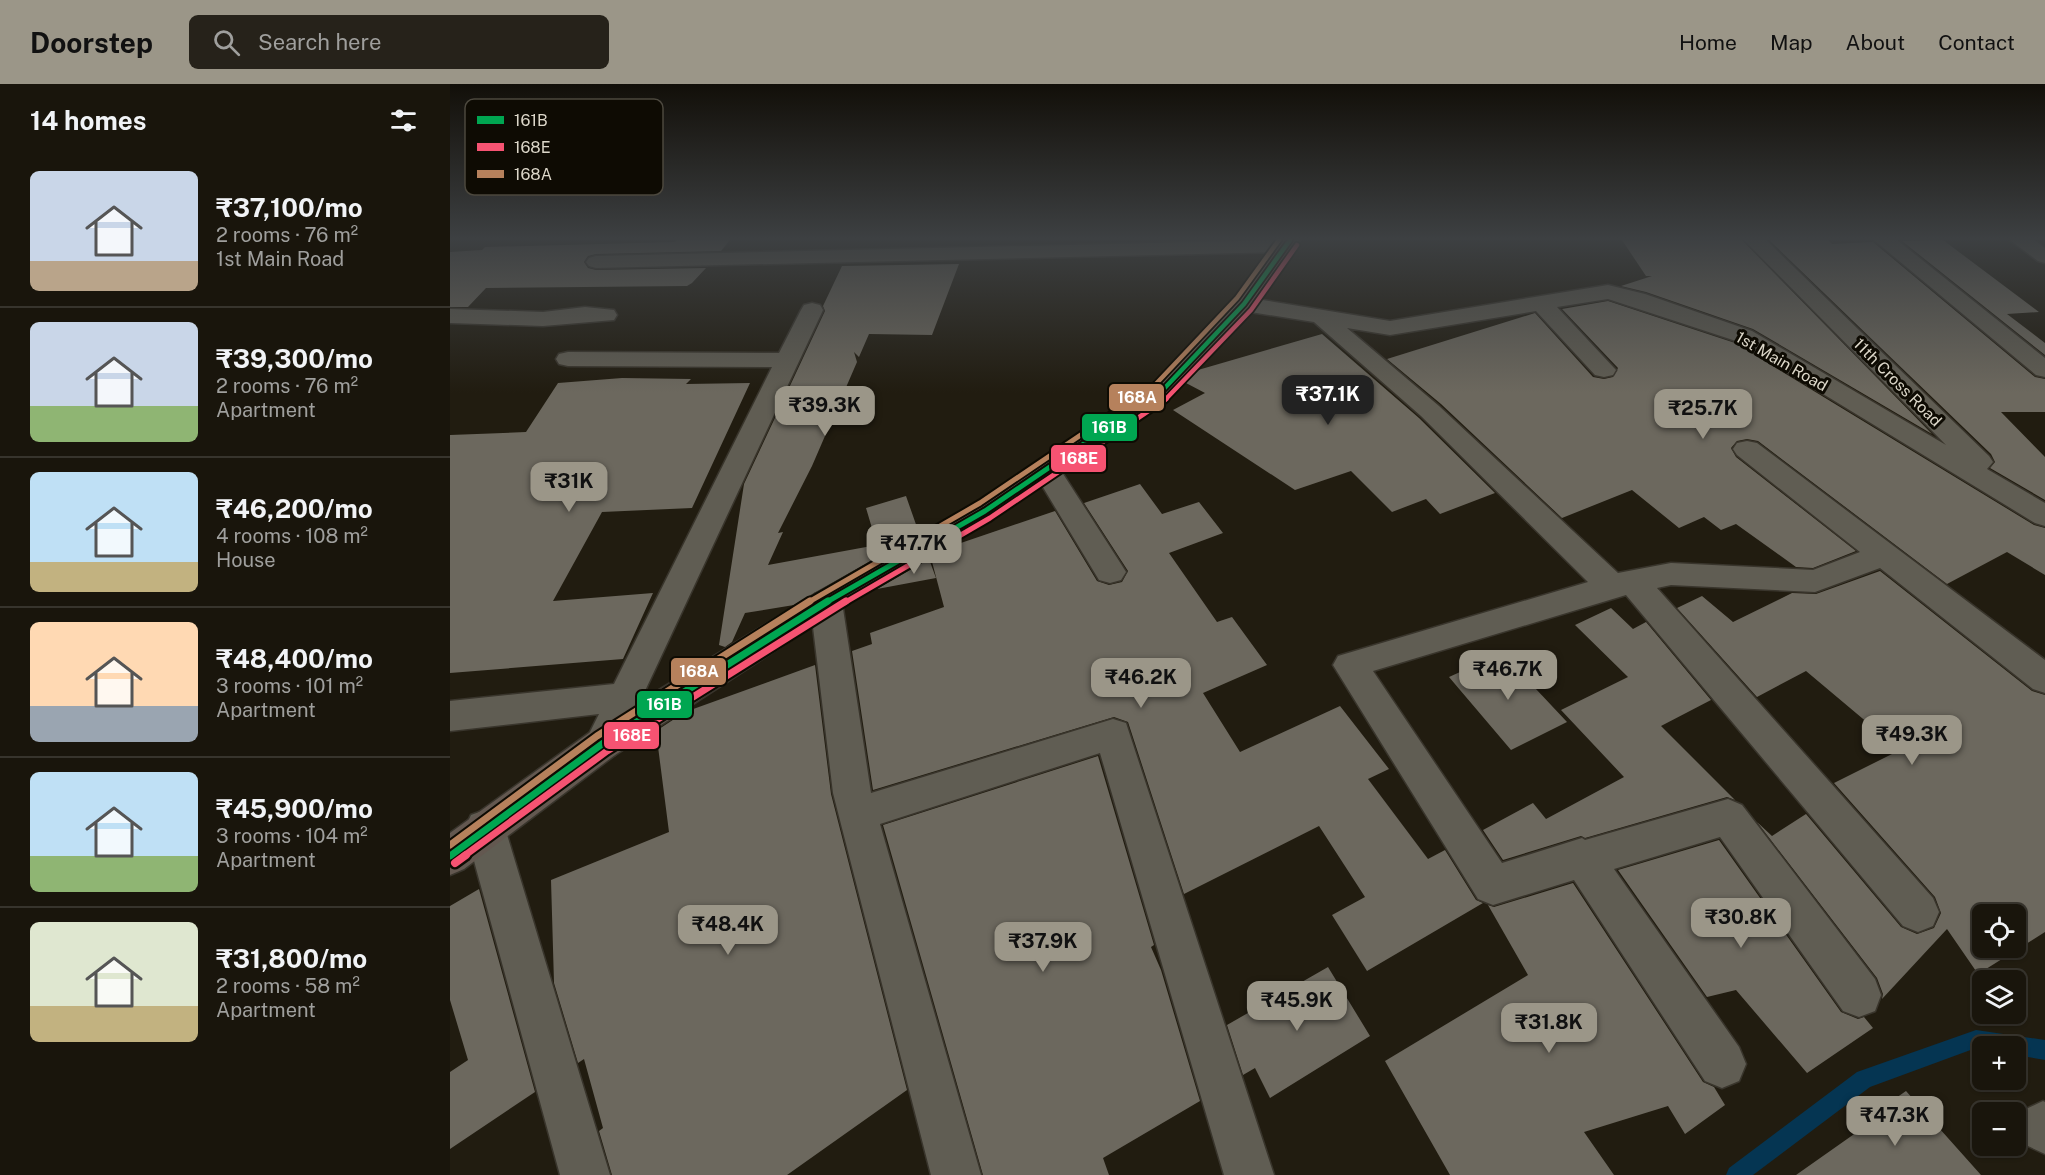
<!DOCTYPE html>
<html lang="en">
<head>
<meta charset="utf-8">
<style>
  :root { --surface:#19150c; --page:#26221a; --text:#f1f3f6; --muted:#9f9f9d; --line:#37342d; --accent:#9b9688 }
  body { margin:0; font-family:"Public Sans",sans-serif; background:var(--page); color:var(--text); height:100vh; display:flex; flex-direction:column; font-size:22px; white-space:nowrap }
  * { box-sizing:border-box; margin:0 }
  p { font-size:20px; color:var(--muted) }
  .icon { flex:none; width:33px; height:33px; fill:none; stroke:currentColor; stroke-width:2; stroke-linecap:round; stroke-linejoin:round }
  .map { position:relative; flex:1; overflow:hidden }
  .details { display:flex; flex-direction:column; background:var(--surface); width:450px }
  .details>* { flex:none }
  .controls { position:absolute; left:1522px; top:820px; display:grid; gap:12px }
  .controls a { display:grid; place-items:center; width:54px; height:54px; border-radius:9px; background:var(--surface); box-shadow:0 2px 4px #0004,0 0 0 2px var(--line); font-size:30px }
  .price { position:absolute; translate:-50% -51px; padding:0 14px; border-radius:12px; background:var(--accent); color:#111; font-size:20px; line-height:39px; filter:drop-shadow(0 2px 3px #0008) }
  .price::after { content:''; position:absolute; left:50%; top:36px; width:18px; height:14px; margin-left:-9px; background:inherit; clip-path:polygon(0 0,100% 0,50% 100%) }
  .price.on { background:#222; color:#fff }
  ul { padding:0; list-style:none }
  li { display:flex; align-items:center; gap:18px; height:150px; padding:0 30px }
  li+li { border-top:2px solid var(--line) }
  li span { display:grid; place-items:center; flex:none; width:168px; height:120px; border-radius:9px; color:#555 }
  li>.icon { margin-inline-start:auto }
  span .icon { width:72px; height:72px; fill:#fffc; stroke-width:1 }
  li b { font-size:26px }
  h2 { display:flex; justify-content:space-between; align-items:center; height:72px; padding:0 30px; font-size:26px }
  header { display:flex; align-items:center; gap:36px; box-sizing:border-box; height:84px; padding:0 30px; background:var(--accent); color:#111 }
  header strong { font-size:28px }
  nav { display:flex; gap:33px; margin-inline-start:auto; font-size:21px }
  .search { width:420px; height:54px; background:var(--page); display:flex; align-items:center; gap:15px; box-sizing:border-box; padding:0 21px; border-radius:9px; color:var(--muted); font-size:22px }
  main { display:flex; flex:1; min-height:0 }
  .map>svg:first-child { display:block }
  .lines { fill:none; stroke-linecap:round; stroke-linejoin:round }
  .stream { fill:#053552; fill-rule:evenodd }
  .building { fill:#6c685e; fill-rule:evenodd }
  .minor-casing { stroke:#39352c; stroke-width:3 }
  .major-casing { stroke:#39352c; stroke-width:3 }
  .minor { fill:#605d53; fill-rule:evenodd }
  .major { fill:#635850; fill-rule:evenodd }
  .bus-1-far2-casing { stroke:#0e0b03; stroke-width:8 }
  .bus-1-far1-casing { stroke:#0e0b03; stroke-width:9 }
  .bus-1-casing { stroke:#0e0b03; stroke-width:11 }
  .bus-2-far3-casing { stroke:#0e0b03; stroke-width:8 }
  .bus-2-far2-casing { stroke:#0e0b03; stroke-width:9 }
  .bus-2-far1-casing { stroke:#0e0b03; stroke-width:11 }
  .bus-2-casing { stroke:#0e0b03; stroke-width:13 }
  .bus-3-far2-casing { stroke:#0e0b03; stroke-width:8 }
  .bus-3-far1-casing { stroke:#0e0b03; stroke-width:9 }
  .bus-3-casing { stroke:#0e0b03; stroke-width:11 }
  .bus-1-far2 { stroke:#00a651; stroke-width:4.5 }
  .bus-1-far1 { stroke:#00a651; stroke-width:5 }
  .bus-1 { stroke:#00a651; stroke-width:7 }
  .bus-2-far3 { stroke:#f65372; stroke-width:4.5 }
  .bus-2-far2 { stroke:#f65372; stroke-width:5 }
  .bus-2-far1 { stroke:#f65372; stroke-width:7 }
  .bus-2 { stroke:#f65372; stroke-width:8 }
  .bus-3-far2 { stroke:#b6815c; stroke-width:4.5 }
  .bus-3-far1 { stroke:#b6815c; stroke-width:5 }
  .bus-3 { stroke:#b6815c; stroke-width:7 }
  .labels { text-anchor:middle; stroke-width:6; stroke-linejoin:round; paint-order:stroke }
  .far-street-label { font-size:16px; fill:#dcd7c9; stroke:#0e0b03 }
  .key { fill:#0e0b03; stroke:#4c483e; stroke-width:1.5 }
  .key-label { font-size:16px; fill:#dcd7c9 }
  .line-badge { stroke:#0e0b03; stroke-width:2 }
  .badge-label { font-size:16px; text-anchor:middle; font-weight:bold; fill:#fff }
</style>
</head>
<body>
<header>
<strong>Doorstep</strong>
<div class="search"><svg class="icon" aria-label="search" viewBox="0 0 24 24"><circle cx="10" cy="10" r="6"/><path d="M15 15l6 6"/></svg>Search here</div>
<nav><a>Home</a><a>Map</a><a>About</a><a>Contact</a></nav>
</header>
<main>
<section class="details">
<h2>14 homes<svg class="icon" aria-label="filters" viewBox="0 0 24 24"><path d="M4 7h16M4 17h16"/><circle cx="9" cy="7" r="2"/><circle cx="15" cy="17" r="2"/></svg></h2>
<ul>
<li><span style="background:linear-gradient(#c9d6e8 75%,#b9a48a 0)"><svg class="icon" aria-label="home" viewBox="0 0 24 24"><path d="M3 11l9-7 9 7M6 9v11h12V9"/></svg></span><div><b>₹37,100/mo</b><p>2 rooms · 76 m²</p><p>1st Main Road</p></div></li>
<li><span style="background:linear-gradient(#c9d6e8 70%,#8fb573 0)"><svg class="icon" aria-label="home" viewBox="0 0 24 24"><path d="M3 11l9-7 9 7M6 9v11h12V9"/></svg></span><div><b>₹39,300/mo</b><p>2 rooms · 76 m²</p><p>Apartment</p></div></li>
<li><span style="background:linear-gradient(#bfe0f5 75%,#c2b280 0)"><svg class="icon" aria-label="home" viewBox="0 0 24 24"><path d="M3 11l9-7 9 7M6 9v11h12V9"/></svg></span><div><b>₹46,200/mo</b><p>4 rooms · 108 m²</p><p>House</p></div></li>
<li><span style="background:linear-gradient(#ffd9b3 70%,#9aa5b1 0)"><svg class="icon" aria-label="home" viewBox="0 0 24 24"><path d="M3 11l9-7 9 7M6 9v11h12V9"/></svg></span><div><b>₹48,400/mo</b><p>3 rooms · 101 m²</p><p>Apartment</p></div></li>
<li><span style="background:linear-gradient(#bfe0f5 70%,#8fb573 0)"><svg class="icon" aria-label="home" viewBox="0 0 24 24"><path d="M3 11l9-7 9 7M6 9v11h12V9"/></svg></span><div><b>₹45,900/mo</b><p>3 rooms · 104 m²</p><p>Apartment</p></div></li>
<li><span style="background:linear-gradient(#dfe7d0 70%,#c2b280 0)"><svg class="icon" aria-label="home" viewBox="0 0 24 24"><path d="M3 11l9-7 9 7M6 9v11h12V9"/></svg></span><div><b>₹31,800/mo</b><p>2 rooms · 58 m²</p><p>Apartment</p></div></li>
</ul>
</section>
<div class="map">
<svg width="1595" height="1091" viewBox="0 0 1595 1091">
  <rect width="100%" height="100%" fill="#211c10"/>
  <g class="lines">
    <path class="stream" d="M1526,946L1595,956V976L1566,971V963H1533V966L1526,964L1420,1003L1303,1091H1276L1279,1084L1407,988Z"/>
  </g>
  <path class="building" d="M227,156H280L271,167L146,170L138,172L134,178L138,184L146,186L256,184L242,199L237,202L36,204L18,223H0V168L32,166L35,163L225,158Z
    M1172,156H1292L1482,350L1303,245L1196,208L1171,202L1202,192H1196Z
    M1319,156H1378L1382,160L1423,158L1585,293L1595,295V328H1551L1595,373V416L1540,384L1545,378L1541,370Z
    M1493,156L1589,228L1557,230L1595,259V271L1452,157Z
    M509,180L482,251L419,250L409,273L404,268L407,278L362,382L328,449L333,448L318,481L427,461L416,424L456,412L469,449L344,521L295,529L282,558L275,563L269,561L294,400L375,227L373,222L392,182Z
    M1158,217L1285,259L1584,441L1595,444V491L1557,468L1497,500L1308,357L1297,355L1287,357L1281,364L1286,373L1406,467L1363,484L1346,483L1286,440L1271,446L1254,433L1229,444L1182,406L1112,434L991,320L937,275L1085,229L1143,293L1154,295L1163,293L1168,284L1112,225Z
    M872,250L969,334L1045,409L990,430L976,415L942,428L901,387L845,406L723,326L755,309L736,299L748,286Z
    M172,294L241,295L236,300L300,299L242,424L152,428L103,517L203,509L173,575L0,589V351L76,348L108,299Z
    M690,400L712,430L749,418L773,449L719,469L767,538L782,533L817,581L753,609L790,668L890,622L939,685L918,695L978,775L995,766L1026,816L1033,819L917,887L882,831L915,813L869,742L734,810L678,638L664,633L423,706L402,567L422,560L420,549L494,523L481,474L502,462L605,427L647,497L659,501L672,498L678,487L634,419Z
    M479,475L486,494L427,505Z
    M1430,487L1582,607L1595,611V848L1528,890L1497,845L1432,915L1433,910L1427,894L1307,738L1322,752L1356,730L1451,843L1467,850L1484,844L1491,829L1485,813L1384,699L1450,666L1356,587L1307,613L1227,524L1252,512L1283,538L1342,509L1366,510ZM1533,831H1566V864H1533Z
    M1161,524L1183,545L1196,538L1261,616L1211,642L1285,716L1277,713L1135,754L1131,752L1053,776L1033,746L1083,719L1096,735L1174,693L1111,626L1178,593L1125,541Z
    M1052,569L1117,638L1061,666L999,593Z
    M365,581L381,710L457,1006L337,1091H162L149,1047L153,1044L134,975L128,979L104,899L101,796L219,748L206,647L235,628Z
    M648,672L704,861L701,863L711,886L750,1017L653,1074L659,1091H533L433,741Z
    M1269,756L1391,928L1408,935L1414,933L1423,944L1357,989L1286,906L1257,913L1168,786Z
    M1123,799L1253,998L1264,1003L1275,1021L1235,1050L1218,1022L1134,1048L1164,1091H1000L935,977L1078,891L1038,821L1044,823Z
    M29,805L85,1008L0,1065V988L18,976L0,916V822Z
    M878,883L920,952L820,1014L805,984L793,991L777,941Z
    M1456,1007L1531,1091H1346L1417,1041L1413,1037Z"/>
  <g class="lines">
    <g class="minor-casing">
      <path id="minor" d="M829,156L843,158L846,162L843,166L836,168L146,184L139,182L136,178L139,174L146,172Z
        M1294,156H1316L1539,372L1543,378L1537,385L1595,419V442L1585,439L1286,257L1158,215L1107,223L1166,286L1163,291L1154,293L1145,291L1086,227L940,251L897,244L989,322L1168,489L1221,479L1363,486L1410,468L1287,371L1283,365L1287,359L1297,357L1307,359L1595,576V609L1583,605L1430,484L1365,508L1221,501L1207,504L1483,814L1489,828L1483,842L1468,848L1453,842L1176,511L923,587L1052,779L1132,754L1135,756L1278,715L1292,721L1425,895L1431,911L1425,927L1409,933L1393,927L1270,753L1164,785L1289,963L1296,980L1289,997L1272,1004L1255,997L1124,796L1043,821L1028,815L883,581L888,572L1138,498L971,332L864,238L794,227L786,225L783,220L786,215L794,213L940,237L1158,201L1195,210L1302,247L1496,361Z
        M1424,156H1447L1595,274V293L1586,291Z
        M1560,156H1584L1595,164V179L1588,177Z
        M362,219L370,221L373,226L165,671L152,675L139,671L134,660L149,630L0,647V617L164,600L322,283L118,282L109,280L106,275L109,270L118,268L329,269L351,226L354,221Z
        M135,223L164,226L167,231L164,236L93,242L0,239V225L93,228Z
        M596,376L606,379L671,480L676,488L671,496L660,499L649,496L582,385L586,379Z
        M376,506L387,510L392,518L421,709L663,635L676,639L824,1091H774L650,669L430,740L531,1091H481L383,709L360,518L365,510Z
        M35,726L49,731L55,744L160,1091H110L15,744L21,731Z
        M1593,1017L1595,1018V1070L1578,1062L1568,1042L1576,1025Z"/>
    </g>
    <g class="major-casing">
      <path id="major" d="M830,156H850L802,225L719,314L545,434L387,526L165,671L14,785L0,791V749L139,649L365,510L525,420L701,304L786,215Z"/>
    </g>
    <use href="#minor" class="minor"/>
    <use href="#major" class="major"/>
    <g class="bus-1-far2-casing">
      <path id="bus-1-far2" d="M698,317L710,309L794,220L840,156"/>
    </g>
    <g class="bus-1-far1-casing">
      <path id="bus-1-far1" d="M375,519L535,427L700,315"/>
    </g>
    <g class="bus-1-casing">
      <path id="bus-1" d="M0,772L152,660L378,517"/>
    </g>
    <g class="bus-2-far3-casing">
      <path id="bus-2-far3" d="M714,317L801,226L847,161"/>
    </g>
    <g class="bus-2-far2-casing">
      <path id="bus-2-far2" d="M394,519L540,434L716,315"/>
    </g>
    <g class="bus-2-far1-casing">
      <path id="bus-2-far1" d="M14,772L157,667L396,517"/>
    </g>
    <g class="bus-2-casing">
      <path id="bus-2" d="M5,779L16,771"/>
    </g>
    <g class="bus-3-far2-casing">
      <path id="bus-3-far2" d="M682,317L704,302L787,214L829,156"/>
    </g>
    <g class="bus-3-far1-casing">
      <path id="bus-3-far1" d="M357,519L530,419L684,315"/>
    </g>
    <g class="bus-3-casing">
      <path id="bus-3" d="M0,761L147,652L360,517"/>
    </g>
    <use href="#bus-1-far2" class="bus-1-far2"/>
    <use href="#bus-1-far1" class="bus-1-far1"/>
    <use href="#bus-1" class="bus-1"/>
    <use href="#bus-2-far3" class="bus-2-far3"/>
    <use href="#bus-2-far2" class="bus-2-far2"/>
    <use href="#bus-2-far1" class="bus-2-far1"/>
    <use href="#bus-2" class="bus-2"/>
    <use href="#bus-3-far2" class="bus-3-far2"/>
    <use href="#bus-3-far1" class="bus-3-far1"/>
    <use href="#bus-3" class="bus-3"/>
  </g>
  <linearGradient id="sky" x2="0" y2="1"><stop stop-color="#120f09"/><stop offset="0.5" stop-color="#3d4042"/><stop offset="1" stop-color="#3d4042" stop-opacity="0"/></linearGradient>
  <rect width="1595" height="309" fill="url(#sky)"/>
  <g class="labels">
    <g class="far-street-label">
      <text transform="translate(1332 277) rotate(30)" y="6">1st Main Road</text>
      <text transform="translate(1448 298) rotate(45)" y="6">11th Cross Road</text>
    </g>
  </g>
  <rect x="15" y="15" width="198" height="96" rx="9" class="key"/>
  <rect x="27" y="32" width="27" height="8" fill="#00a651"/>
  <rect x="27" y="59" width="27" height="8" fill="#f65372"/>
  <rect x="27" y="86" width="27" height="8" fill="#b6815c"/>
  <g class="key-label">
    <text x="64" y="42">161B</text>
    <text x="64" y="69">168E</text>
    <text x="64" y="96">168A</text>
  </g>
  <g class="line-badge">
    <rect x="658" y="299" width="57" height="29" rx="6" fill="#b6815c"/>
    <rect x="631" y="329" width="57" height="29" rx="6" fill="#00a651"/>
    <rect x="600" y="360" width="57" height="29" rx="6" fill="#f65372"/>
    <rect x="220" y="573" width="57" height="29" rx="6" fill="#b6815c"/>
    <rect x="186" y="606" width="57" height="29" rx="6" fill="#00a651"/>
    <rect x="153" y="637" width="57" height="29" rx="6" fill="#f65372"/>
  </g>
  <g class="badge-label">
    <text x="687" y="319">168A</text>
    <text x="659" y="349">161B</text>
    <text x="629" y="380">168E</text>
    <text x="249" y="593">168A</text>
    <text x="214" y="626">161B</text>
    <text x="182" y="657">168E</text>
  </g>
</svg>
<div class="controls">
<a><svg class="icon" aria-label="locate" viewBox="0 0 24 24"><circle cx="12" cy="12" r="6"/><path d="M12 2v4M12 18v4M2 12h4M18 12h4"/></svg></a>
<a><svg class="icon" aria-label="layers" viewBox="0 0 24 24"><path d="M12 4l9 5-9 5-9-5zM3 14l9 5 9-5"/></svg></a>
<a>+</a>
<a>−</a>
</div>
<b class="price on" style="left:878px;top:342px">₹37.1K</b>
<b class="price" style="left:375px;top:353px">₹39.3K</b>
<b class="price" style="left:1253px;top:356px">₹25.7K</b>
<b class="price" style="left:119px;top:429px">₹31K</b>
<b class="price" style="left:464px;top:491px">₹47.7K</b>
<b class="price" style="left:1058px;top:617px">₹46.7K</b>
<b class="price" style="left:691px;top:625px">₹46.2K</b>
<b class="price" style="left:1462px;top:682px">₹49.3K</b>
<b class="price" style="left:1291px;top:865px">₹30.8K</b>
<b class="price" style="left:278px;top:872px">₹48.4K</b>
<b class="price" style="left:593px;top:889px">₹37.9K</b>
<b class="price" style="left:847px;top:948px">₹45.9K</b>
<b class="price" style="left:1099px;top:970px">₹31.8K</b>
<b class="price" style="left:1445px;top:1063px">₹47.3K</b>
</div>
</main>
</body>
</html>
